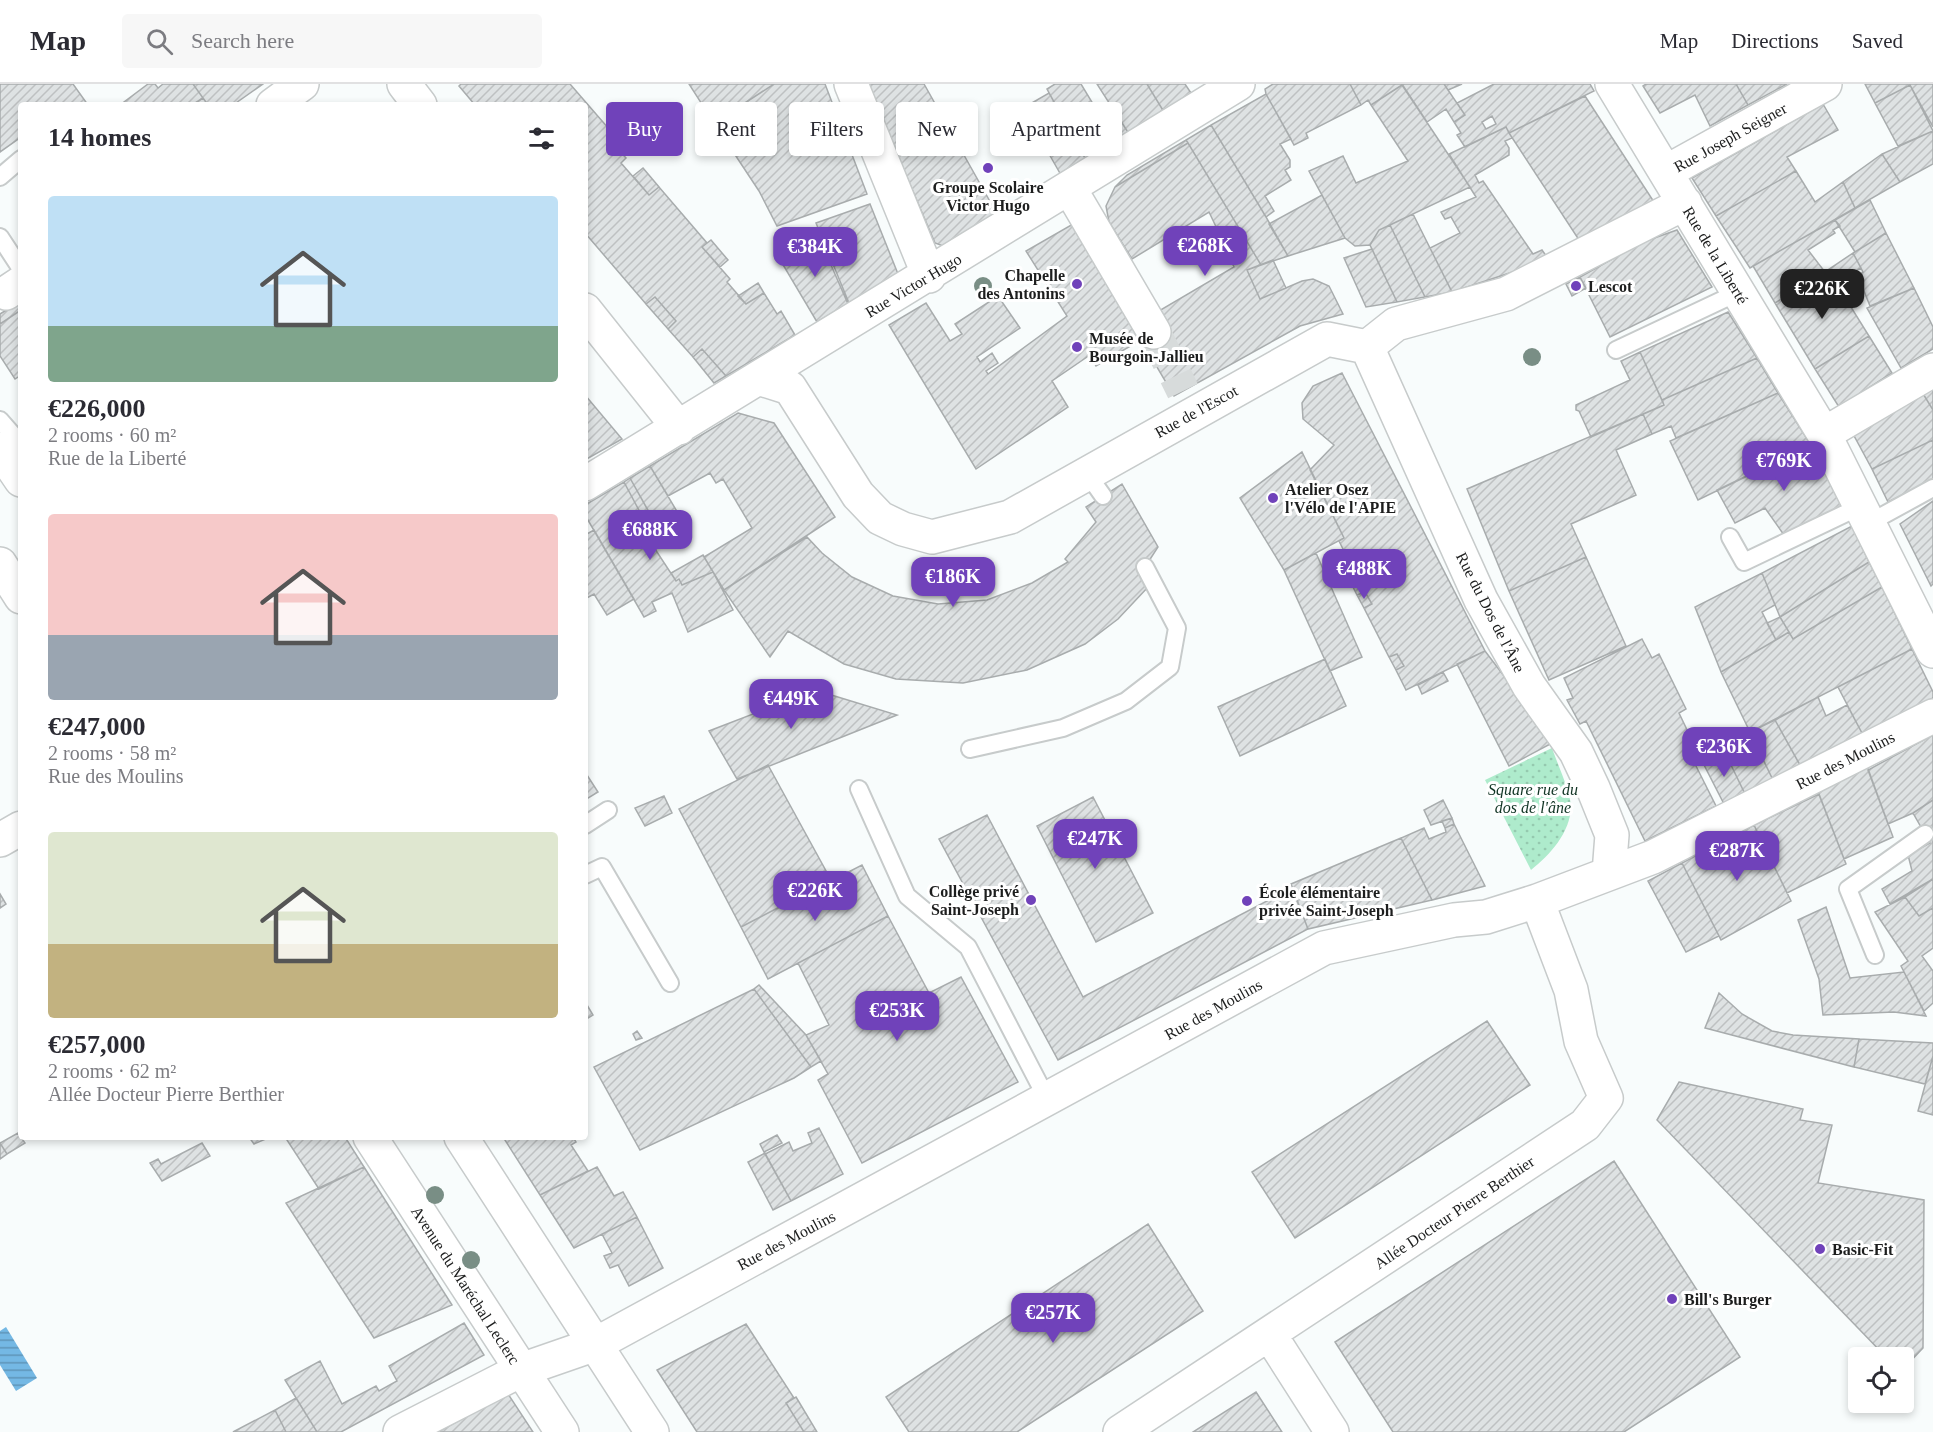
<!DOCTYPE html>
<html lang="en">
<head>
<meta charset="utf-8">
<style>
  :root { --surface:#fff; --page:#f7f7f7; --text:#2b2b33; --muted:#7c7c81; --line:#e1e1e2; --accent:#7042ba }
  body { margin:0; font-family:"Times New Roman",serif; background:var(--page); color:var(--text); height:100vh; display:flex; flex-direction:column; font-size:22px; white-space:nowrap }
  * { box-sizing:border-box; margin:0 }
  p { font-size:20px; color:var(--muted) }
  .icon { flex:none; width:33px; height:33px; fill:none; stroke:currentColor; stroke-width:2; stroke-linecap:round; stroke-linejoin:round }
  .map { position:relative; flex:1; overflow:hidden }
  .sheet { position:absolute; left:18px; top:18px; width:570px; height:1038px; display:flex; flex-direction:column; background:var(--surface); border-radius:6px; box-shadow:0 3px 9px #0003 }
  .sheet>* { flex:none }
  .guide { position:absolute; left:606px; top:18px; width:570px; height:54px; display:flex; gap:12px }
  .controls { position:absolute; left:1848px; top:1263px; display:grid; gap:12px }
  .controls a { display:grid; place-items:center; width:66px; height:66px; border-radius:6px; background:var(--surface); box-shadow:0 3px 9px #0003; font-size:30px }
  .price { position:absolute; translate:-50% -51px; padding:0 14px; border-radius:12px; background:var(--accent); color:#fff; font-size:20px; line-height:39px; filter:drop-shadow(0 2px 3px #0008) }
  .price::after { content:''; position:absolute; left:50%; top:36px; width:18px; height:14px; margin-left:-9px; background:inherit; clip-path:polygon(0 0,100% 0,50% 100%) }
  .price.active { background:#222; color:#fff }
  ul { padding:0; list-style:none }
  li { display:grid; align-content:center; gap:12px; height:318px; padding:0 30px }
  li span { display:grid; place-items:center; height:186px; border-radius:6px; color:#555 }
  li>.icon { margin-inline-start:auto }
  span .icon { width:108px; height:108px; fill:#fffc; stroke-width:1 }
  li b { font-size:26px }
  h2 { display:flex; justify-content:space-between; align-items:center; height:72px; padding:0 30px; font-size:26px }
  .tag { padding:0 21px; border-radius:6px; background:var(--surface); box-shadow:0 3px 9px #0003; font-size:21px; line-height:54px }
  .tag.active { background:var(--accent); color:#fff }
  header { display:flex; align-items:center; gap:36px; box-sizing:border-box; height:84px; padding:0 30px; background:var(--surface); border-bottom:2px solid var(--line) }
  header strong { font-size:28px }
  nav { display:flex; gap:33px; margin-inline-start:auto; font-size:21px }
  .search { width:420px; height:54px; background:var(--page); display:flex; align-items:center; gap:15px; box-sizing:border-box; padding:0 21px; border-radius:6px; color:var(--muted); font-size:22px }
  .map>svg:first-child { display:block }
  .park { fill:url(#park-dots) }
  .water { fill:url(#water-rules) }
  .building { fill:url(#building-hatch); stroke:#a8acad; stroke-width:1.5; fill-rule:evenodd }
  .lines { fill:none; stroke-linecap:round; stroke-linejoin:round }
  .street-tunnel { stroke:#d7dbdb; stroke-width:33; stroke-dasharray:33 16; stroke-linecap:butt }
  .lane-casing { stroke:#c7cbcb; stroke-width:20 }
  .street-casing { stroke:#c7cbcb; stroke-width:36 }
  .secondary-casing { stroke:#c7cbcb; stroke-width:36 }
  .lane { stroke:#fff; stroke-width:16 }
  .street { stroke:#fff; stroke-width:33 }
  .secondary { stroke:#fff; stroke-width:33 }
  .tree { fill:#798e85 }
  .poi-dot { fill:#7042ba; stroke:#fff; stroke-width:2 }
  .labels { text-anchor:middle; stroke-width:6; stroke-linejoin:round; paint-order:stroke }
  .street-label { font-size:16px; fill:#1d1e1e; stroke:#fff }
  .poi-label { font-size:16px; font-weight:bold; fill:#1d1e1e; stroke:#fff; text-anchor:start }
  .park-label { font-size:16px; font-style:italic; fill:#113424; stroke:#fff }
</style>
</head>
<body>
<header>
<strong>Map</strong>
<div class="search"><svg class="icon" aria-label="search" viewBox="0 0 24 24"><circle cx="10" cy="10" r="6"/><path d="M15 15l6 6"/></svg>Search here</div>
<nav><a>Map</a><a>Directions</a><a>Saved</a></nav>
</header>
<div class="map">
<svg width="1933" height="1348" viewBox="0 0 1933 1348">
  <defs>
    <pattern id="park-dots" width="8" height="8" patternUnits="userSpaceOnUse" patternTransform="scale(1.5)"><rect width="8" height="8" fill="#aeebcc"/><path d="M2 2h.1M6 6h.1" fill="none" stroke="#95c9af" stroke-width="1.8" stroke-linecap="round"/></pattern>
    <pattern id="water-rules" width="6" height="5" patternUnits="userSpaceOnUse" patternTransform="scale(1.5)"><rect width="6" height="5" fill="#74b8e4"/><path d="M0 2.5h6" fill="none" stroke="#5f95b8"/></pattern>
    <pattern id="building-hatch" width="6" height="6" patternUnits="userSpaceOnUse" patternTransform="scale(1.5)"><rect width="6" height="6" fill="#dee2e3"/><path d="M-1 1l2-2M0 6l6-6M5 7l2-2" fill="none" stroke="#bec1c2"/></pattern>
  </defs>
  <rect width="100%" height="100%" fill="#f8fcfc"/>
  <path class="park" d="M1552,664C1557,679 1571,709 1571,723C1570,749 1550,771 1531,786L1485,696Z"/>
  <path class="water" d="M6,1243L37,1294L16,1307L0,1281V1247Z"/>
  <path class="building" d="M0,0H73L88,21H21V53L0,68Z
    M148,0H155L158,4L163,0H193L203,14L192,21H120Z
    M193,0H263L233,21H208Z
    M461,0H570L609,45L613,42L624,55L615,62L626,74L621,79L649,111L659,103L707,159L702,163L730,195L727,198L746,220L764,209L777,230L781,227L795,251L726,292L702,265L693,273L668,245L676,237L655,213L646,220L585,149V21H475L459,2Z
    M689,0H774L714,39Z
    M774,0H825L867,110L777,142L759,107L714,39Z
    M867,0H924L997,130L943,162L935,159Z
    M1055,0H1081L1116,58L1086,76L1047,5Z
    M1097,0H1147L1164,28L1129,50Z
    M1147,0H1185L1193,12L1164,28Z
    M1273,0H1350L1361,21L1306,49L1308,54L1294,61L1266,10L1265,5Z
    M1350,0H1402V1L1371,21L1368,16L1361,21Z
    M1444,0H1462L1448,6Z
    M1444,0L1465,31L1454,38L1446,25L1427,38L1402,0Z
    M1494,0H1590L1594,7L1509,49L1506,43L1465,63L1457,51L1461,49L1454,38L1465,31L1457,19ZM1492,32L1496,40L1486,45L1482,38Z
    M1646,0H1736L1748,21L1710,42L1695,11L1660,29L1643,2Z
    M1736,0H1787L1748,21Z
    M1865,0H1933V43L1910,1L1875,19Z
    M1402,1L1470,103L1379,146L1370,161L1355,162L1345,154L1309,87L1343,72L1356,99L1408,77L1371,21Z
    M1910,1L1933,47L1898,62L1875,19Z
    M1049,9L1086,76L1061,91L1023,24Z
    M1266,10L1291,55L1280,60L1290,76V83L1285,86L1291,96L1265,112L1274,127L1266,133L1211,41Z
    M1585,12L1654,118L1581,159L1509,49Z
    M203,14L208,21H192Z
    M1823,20L1838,46L1787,73L1796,87L1716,132L1692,94Z
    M1116,29L1129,50L1116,58L1103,38Z
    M1211,41L1266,133L1288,172L1261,181L1188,59L1186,56Z
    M1506,43L1512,54L1505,57L1509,64V71L1475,91L1479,99L1483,97L1533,170L1542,166L1549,176L1452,208L1430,164L1460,149L1451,133L1445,135L1441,128L1476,113L1449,70Z
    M1933,47V80L1900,98L1882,70Z
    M1186,56L1188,59L1115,103L1127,91Z
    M1188,59L1261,181L1247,186L1260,215L1302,197L1313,195L1329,202L1343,230L1300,242L1174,312L1141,256L1152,231L1234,183L1229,172L1239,167L1241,157L1234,147L1220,151L1209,128L1132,175L1109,138L1106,122L1115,103Z
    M1882,70L1900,98L1855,124L1843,98Z
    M643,84L659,103L649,111L633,92Z
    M1796,87L1815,118L1843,98L1855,124L1750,184L1716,132Z
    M1322,111L1345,154L1288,172L1269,140Z
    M1870,116L1886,149L1855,168L1835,136Z
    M870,120L898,190L849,219L816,139Z
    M1413,130L1452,208L1425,213L1390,141Z
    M1835,136L1840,142L1833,146L1835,149L1808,166L1825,188L1775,219L1753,182Z
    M1073,140L1141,256L1096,282L1090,271L1052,297L1068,323L976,385L889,241L926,219L950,257L962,250L955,240L998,212L1020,244L977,273L980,278L992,269L998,279L986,287L988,290L1067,232L1026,167Z
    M1390,141L1425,213L1397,218L1370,161L1379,146Z
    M1677,146L1712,203L1610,253L1580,193L1643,158Z
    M1886,149L1914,204L1870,222L1858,192L1863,188L1853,169Z
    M818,151L848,220L817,238L779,174Z
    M711,156L728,176L720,183L702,163Z
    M1372,165L1397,218L1366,223L1344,174Z
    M1853,169L1861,184L1847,192L1851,201L1841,207L1825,188Z
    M1273,176L1286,204L1260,215L1247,186Z
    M1825,188L1841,207L1869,252L1815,285L1775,219Z
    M1580,193L1586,204L1572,212L1566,200Z
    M758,199L764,209L746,220L738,212Z
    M1914,204L1933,243V265L1901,284L1867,224Z
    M655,213L676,237L668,245L646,220Z
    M21,217V226L0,240V230Z
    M21,226V291L15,295L0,272V240Z
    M1728,228L1757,274L1662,316L1640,268Z
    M1869,252L1892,289L1839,323L1815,285Z
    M702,265L726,292L714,299L693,273Z
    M1640,268L1664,321L1591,353L1579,327L1576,326V321L1630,296L1621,277Z
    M1757,274L1778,309L1676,354L1671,342L1652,350L1643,330L1664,321L1662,316Z
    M1342,289L1485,567L1406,606L1396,586L1404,582L1397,570L1389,573L1364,524L1372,520L1365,508L1357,511L1347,491L1354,487L1339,457L1344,454L1310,386L1334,361L1303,335L1302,319L1313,302Z
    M1933,302V326L1922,308Z
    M1922,308L1933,326V356L1872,385L1852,348Z
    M1778,309L1811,361L1698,416L1670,357Z
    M585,311L622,355L585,376Z
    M738,329L774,339L835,433L724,506L704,473L752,444L723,395L716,399L710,389L668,412L650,382Z
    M1643,330L1652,350L1616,366L1636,411L1571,440L1586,473L1509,507L1467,405Z
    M1933,356V396L1888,418L1872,385Z
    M1811,361L1842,422L1784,451L1765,424L1735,439L1717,406Z
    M1302,368L1344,454L1284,486L1240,414Z
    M650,382L688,446L666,459L630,394Z
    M630,394L649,428L642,432L624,398Z
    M624,398L642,432L649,428L666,459L655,465L676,497L679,495L682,501L713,488L733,526L688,548L672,509L652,518L656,527L644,533L585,431V421Z
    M1122,400L1158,463L1145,483L1149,502L1118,535L1085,560L1027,586L963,599L896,595L844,580L788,547L770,573L724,506L807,453L822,469L852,493L893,512L938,520L987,516L1032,499L1068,478L1065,475L1096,438L1086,423Z
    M1933,417V500L1931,502L1900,440Z
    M1852,442L1869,478L1780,533L1762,489Z
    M594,446L634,515L607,531L594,510L585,515V451Z
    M1316,469L1362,573L1330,587L1284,486Z
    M703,471L713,488L682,501L679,495L676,497L671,489Z
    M1586,473L1626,562L1549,596L1509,507Z
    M1869,478L1882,503L1793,555L1780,533Z
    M1762,489L1775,521L1762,528L1776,556L1721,588L1695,523Z
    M1882,503L1912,565L1750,648L1721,588L1789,548L1793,555Z
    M1365,508L1372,520L1364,524L1357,511Z
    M1780,533L1789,548L1776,556L1767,539Z
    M1642,555L1652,574L1659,570L1686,625L1679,629L1702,677L1695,680L1716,722L1645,757L1586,637L1580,640L1567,616L1573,614L1564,594Z
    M1912,565L1933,608V614L1863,651L1838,603Z
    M1485,567L1554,658L1509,682L1457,580Z
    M1397,570L1404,582L1396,586L1389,573Z
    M1325,575L1346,622L1240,672L1218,623Z
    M1443,588L1448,597L1422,610L1418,601Z
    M815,606L897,631L737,695L709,647Z
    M1818,613L1826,632L1847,621L1863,651L1801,683L1775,636Z
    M1775,636L1800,681L1773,696L1750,648Z
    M1751,651L1773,696L1745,710L1730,679L1727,681L1720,668Z
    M1933,651V716L1913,729L1888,740L1868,686Z
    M1720,668L1727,681L1730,679L1745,710L1724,720L1702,677Z
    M768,681L831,796L741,843L679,725Z
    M1867,682L1893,753L1844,775L1818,708Z
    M585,688L598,708L585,716Z
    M1819,710L1846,780L1787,809L1754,741Z
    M664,712L672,729L645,742L635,724Z
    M1093,713L1153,829L1096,858L1037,742Z
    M1443,716L1452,734L1431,741L1424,726Z
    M1933,716V795L1890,820L1882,805L1912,787L1908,771L1930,759L1913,729Z
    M987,731L1083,913L1292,804L1308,845L1058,976L939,755Z
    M1452,734L1454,740L1445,744L1442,737Z
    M1454,740L1485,802L1432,816L1401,754L1424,744L1429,755L1446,748L1445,744Z
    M1754,741L1791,817L1721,856L1682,779Z
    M1401,754L1432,816L1308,845L1291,800Z
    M1682,779L1719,852L1686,868L1648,797Z
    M862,781L888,832L768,895L741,843Z
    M1933,795V824L1919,832L1905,813Z
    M0,810L6,820L0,824Z
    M1905,813L1919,832L1933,824V864L1922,872L1933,887V919L1924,927L1901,882L1908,877L1875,828Z
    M1826,823L1850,894L1904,888L1926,932L1894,928L1823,931L1819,895L1798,836Z
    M888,832L929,909L961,893L1018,998L862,1079L818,996L828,990L806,951L829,941L798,879Z
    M759,901L806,951L821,977L811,983L754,905Z
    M754,905L811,983L794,994L640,1066L594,983Z
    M1719,909L1742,930L1772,947L1793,951L1859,955L1854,983L1705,944Z
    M587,921L593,931L585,936V923Z
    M1487,937L1530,1001L1295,1154L1252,1088Z
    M637,947L642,954L636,956L633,950Z
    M1859,955L1933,959V972L1925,1000L1854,983Z
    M1933,972V1031L1918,1027Z
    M1679,998L1803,1025L1800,1036L1832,1041L1818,1099L1924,1116L1923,1264L1904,1284V1274H1887L1657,1036Z
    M819,1044L843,1090L791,1117L765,1070L789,1058L793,1067L812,1059L808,1049Z
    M18,1049L25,1059L7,1070L0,1059Z
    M777,1051L782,1059L764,1068L760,1060Z
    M249,1053H268V1054L254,1060Z
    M285,1053H345L364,1083L319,1105Z
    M503,1053H573L576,1058L571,1061L588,1087L540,1111Z
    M0,1059L7,1070L0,1075Z
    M202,1059L210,1072L162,1097L150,1079L158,1075L161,1080Z
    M765,1069L791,1117L773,1126L748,1078Z
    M1614,1077L1740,1273L1624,1348H1393L1335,1258Z
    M364,1083L452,1221L374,1254L286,1119Z
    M597,1083L614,1112L623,1108L637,1133L574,1164L540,1111Z
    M637,1133L663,1184L629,1202L618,1181L610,1184L604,1172L612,1169L602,1150Z
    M1148,1140L1203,1227L1017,1348H909L886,1313Z
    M464,1239L484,1271L341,1348H317L285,1296L320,1277L342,1320L376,1302L379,1307L397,1297L389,1282Z
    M746,1240L794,1314L786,1319L804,1348H697L657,1286Z
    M1256,1308L1282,1348H1193Z
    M508,1310L533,1348H438L456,1338Z
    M796,1313L817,1348H804L786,1319Z
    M296,1314L317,1348H286L275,1326Z
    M275,1326L286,1348H233Z"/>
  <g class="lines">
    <path class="street-tunnel" d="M1154,248L1183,307"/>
    <g class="lane-casing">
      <path id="lane" d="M0,93L21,75
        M0,153L21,185
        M1616,266L1739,208
        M0,336L21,360
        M1086,388L1103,412
        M1869,439L1933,404
        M1730,453L1744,478L1861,422
        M970,665L1063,644L1126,617L1170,583L1177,544L1145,483
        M859,705L907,812L968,863L1047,1015
        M585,741L608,726
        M585,791L602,783L670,899
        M1875,871L1848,805L1925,750"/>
    </g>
    <g class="street-casing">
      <path id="street" d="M404,0L420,21
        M851,0L929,192
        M1612,0L1824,350L1933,567
        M273,21L302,0
        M1666,88L1825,0
        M1070,105L1154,248
        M6,209L21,199
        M585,226L679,344
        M1367,263L1481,516L1529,602L1576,668L1593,704L1612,751L1609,789
        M758,294L790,304L858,411L880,434L903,445L932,453L1010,433L1327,255L1367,263L1396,240L1506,210L1685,119
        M1824,350L1933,286
        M585,400L1238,0
        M0,756L21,744
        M1270,1251L1332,1348
        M400,1348L521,1286L596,1260L1324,864L1454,836L1486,833L1537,817L1653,773L1933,632
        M1120,1348L1585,1041L1606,1014L1581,957L1571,906L1537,817"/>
    </g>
    <g class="secondary-casing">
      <path id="secondary" d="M0,365L21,396
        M0,480L21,513
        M370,1053L562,1348
        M461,1053L652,1348"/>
    </g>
    <use href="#lane" class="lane"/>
    <use href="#street" class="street"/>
    <use href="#secondary" class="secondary"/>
  </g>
  <g class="tree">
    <circle cx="983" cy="202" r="9"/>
    <circle cx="1532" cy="273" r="9"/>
    <circle cx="435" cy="1111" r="9"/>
    <circle cx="471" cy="1176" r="9"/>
  </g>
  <g class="poi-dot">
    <circle cx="988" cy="84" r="6"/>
    <circle cx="1077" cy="200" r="6"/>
    <circle cx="1576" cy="202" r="6"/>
    <circle cx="1077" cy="263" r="6"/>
    <circle cx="1273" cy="414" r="6"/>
    <circle cx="1031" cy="816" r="6"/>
    <circle cx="1247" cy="817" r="6"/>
    <circle cx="1820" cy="1165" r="6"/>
    <circle cx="1672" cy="1215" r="6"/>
  </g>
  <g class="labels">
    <g class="street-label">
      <text transform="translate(1730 53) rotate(-29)" y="6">Rue Joseph Seigner</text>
      <text transform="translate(1716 171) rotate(59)" y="6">Rue de la Liberté</text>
      <text transform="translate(913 201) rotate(-31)" y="6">Rue Victor Hugo</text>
      <text transform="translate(1196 327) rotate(-29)" y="6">Rue de l'Escot</text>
      <text transform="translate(1491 528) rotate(63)" y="6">Rue du Dos de l'Âne</text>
      <text transform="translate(1845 676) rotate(-27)" y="6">Rue des Moulins</text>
      <text transform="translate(1213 925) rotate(-29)" y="6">Rue des Moulins</text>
      <text transform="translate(1454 1128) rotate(-34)" y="6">Allée Docteur Pierre Berthier</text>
      <text transform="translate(786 1156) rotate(-28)" y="6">Rue des Moulins</text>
      <text transform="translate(466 1201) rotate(57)" y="6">Avenue du Maréchal Leclerc</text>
    </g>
    <g class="poi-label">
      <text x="988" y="109" text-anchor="middle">Groupe Scolaire<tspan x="988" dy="18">Victor Hugo</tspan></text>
      <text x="1065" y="197" text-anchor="end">Chapelle<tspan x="1065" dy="18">des Antonins</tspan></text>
      <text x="1588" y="208">Lescot</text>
      <text x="1089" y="260">Musée de<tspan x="1089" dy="18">Bourgoin-Jallieu</tspan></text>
      <text x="1285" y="411">Atelier Osez<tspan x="1285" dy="18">l'Vélo de l'APIE</tspan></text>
      <text x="1019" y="813" text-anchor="end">Collège privé<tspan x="1019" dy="18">Saint-Joseph</tspan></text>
      <text x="1259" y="814">École élémentaire<tspan x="1259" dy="18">privée Saint-Joseph</tspan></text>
      <text x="1832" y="1171">Basic-Fit</text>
      <text x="1684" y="1221">Bill's Burger</text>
    </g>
    <g class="park-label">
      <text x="1533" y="711">Square rue du<tspan x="1533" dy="18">dos de l'âne</tspan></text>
    </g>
  </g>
</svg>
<div class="controls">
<a><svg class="icon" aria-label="locate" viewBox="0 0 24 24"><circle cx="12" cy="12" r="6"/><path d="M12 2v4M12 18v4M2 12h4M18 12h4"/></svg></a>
</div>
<b class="price" style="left:1205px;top:193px">€268K</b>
<b class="price" style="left:815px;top:194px">€384K</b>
<b class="price active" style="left:1822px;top:236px">€226K</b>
<b class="price" style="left:1784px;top:408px">€769K</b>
<b class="price" style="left:650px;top:477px">€688K</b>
<b class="price" style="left:1364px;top:516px">€488K</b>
<b class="price" style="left:953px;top:524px">€186K</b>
<b class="price" style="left:791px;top:646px">€449K</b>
<b class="price" style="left:1724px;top:694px">€236K</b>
<b class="price" style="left:1095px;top:786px">€247K</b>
<b class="price" style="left:1737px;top:798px">€287K</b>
<b class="price" style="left:815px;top:838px">€226K</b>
<b class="price" style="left:897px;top:958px">€253K</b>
<b class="price" style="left:1053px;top:1260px">€257K</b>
<div class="guide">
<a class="tag active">Buy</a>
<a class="tag">Rent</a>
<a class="tag">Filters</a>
<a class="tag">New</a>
<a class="tag">Apartment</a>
</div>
<section class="sheet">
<h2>14 homes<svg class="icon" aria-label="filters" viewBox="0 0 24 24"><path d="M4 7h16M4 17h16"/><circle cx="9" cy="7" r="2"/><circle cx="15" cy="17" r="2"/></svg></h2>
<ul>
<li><span style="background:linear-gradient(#bfe0f5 70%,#7fa58c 0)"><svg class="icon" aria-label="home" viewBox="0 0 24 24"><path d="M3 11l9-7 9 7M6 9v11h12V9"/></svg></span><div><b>€226,000</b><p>2 rooms · 60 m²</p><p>Rue de la Liberté</p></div></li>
<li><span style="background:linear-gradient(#f6c9c9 65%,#9aa5b1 0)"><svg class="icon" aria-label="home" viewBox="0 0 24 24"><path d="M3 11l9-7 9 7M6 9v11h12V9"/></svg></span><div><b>€247,000</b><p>2 rooms · 58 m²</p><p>Rue des Moulins</p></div></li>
<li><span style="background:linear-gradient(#dfe7d0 60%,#c2b280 0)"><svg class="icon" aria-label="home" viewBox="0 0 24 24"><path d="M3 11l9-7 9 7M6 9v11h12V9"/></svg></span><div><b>€257,000</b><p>2 rooms · 62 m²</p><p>Allée Docteur Pierre Berthier</p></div></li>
</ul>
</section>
</div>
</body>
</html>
